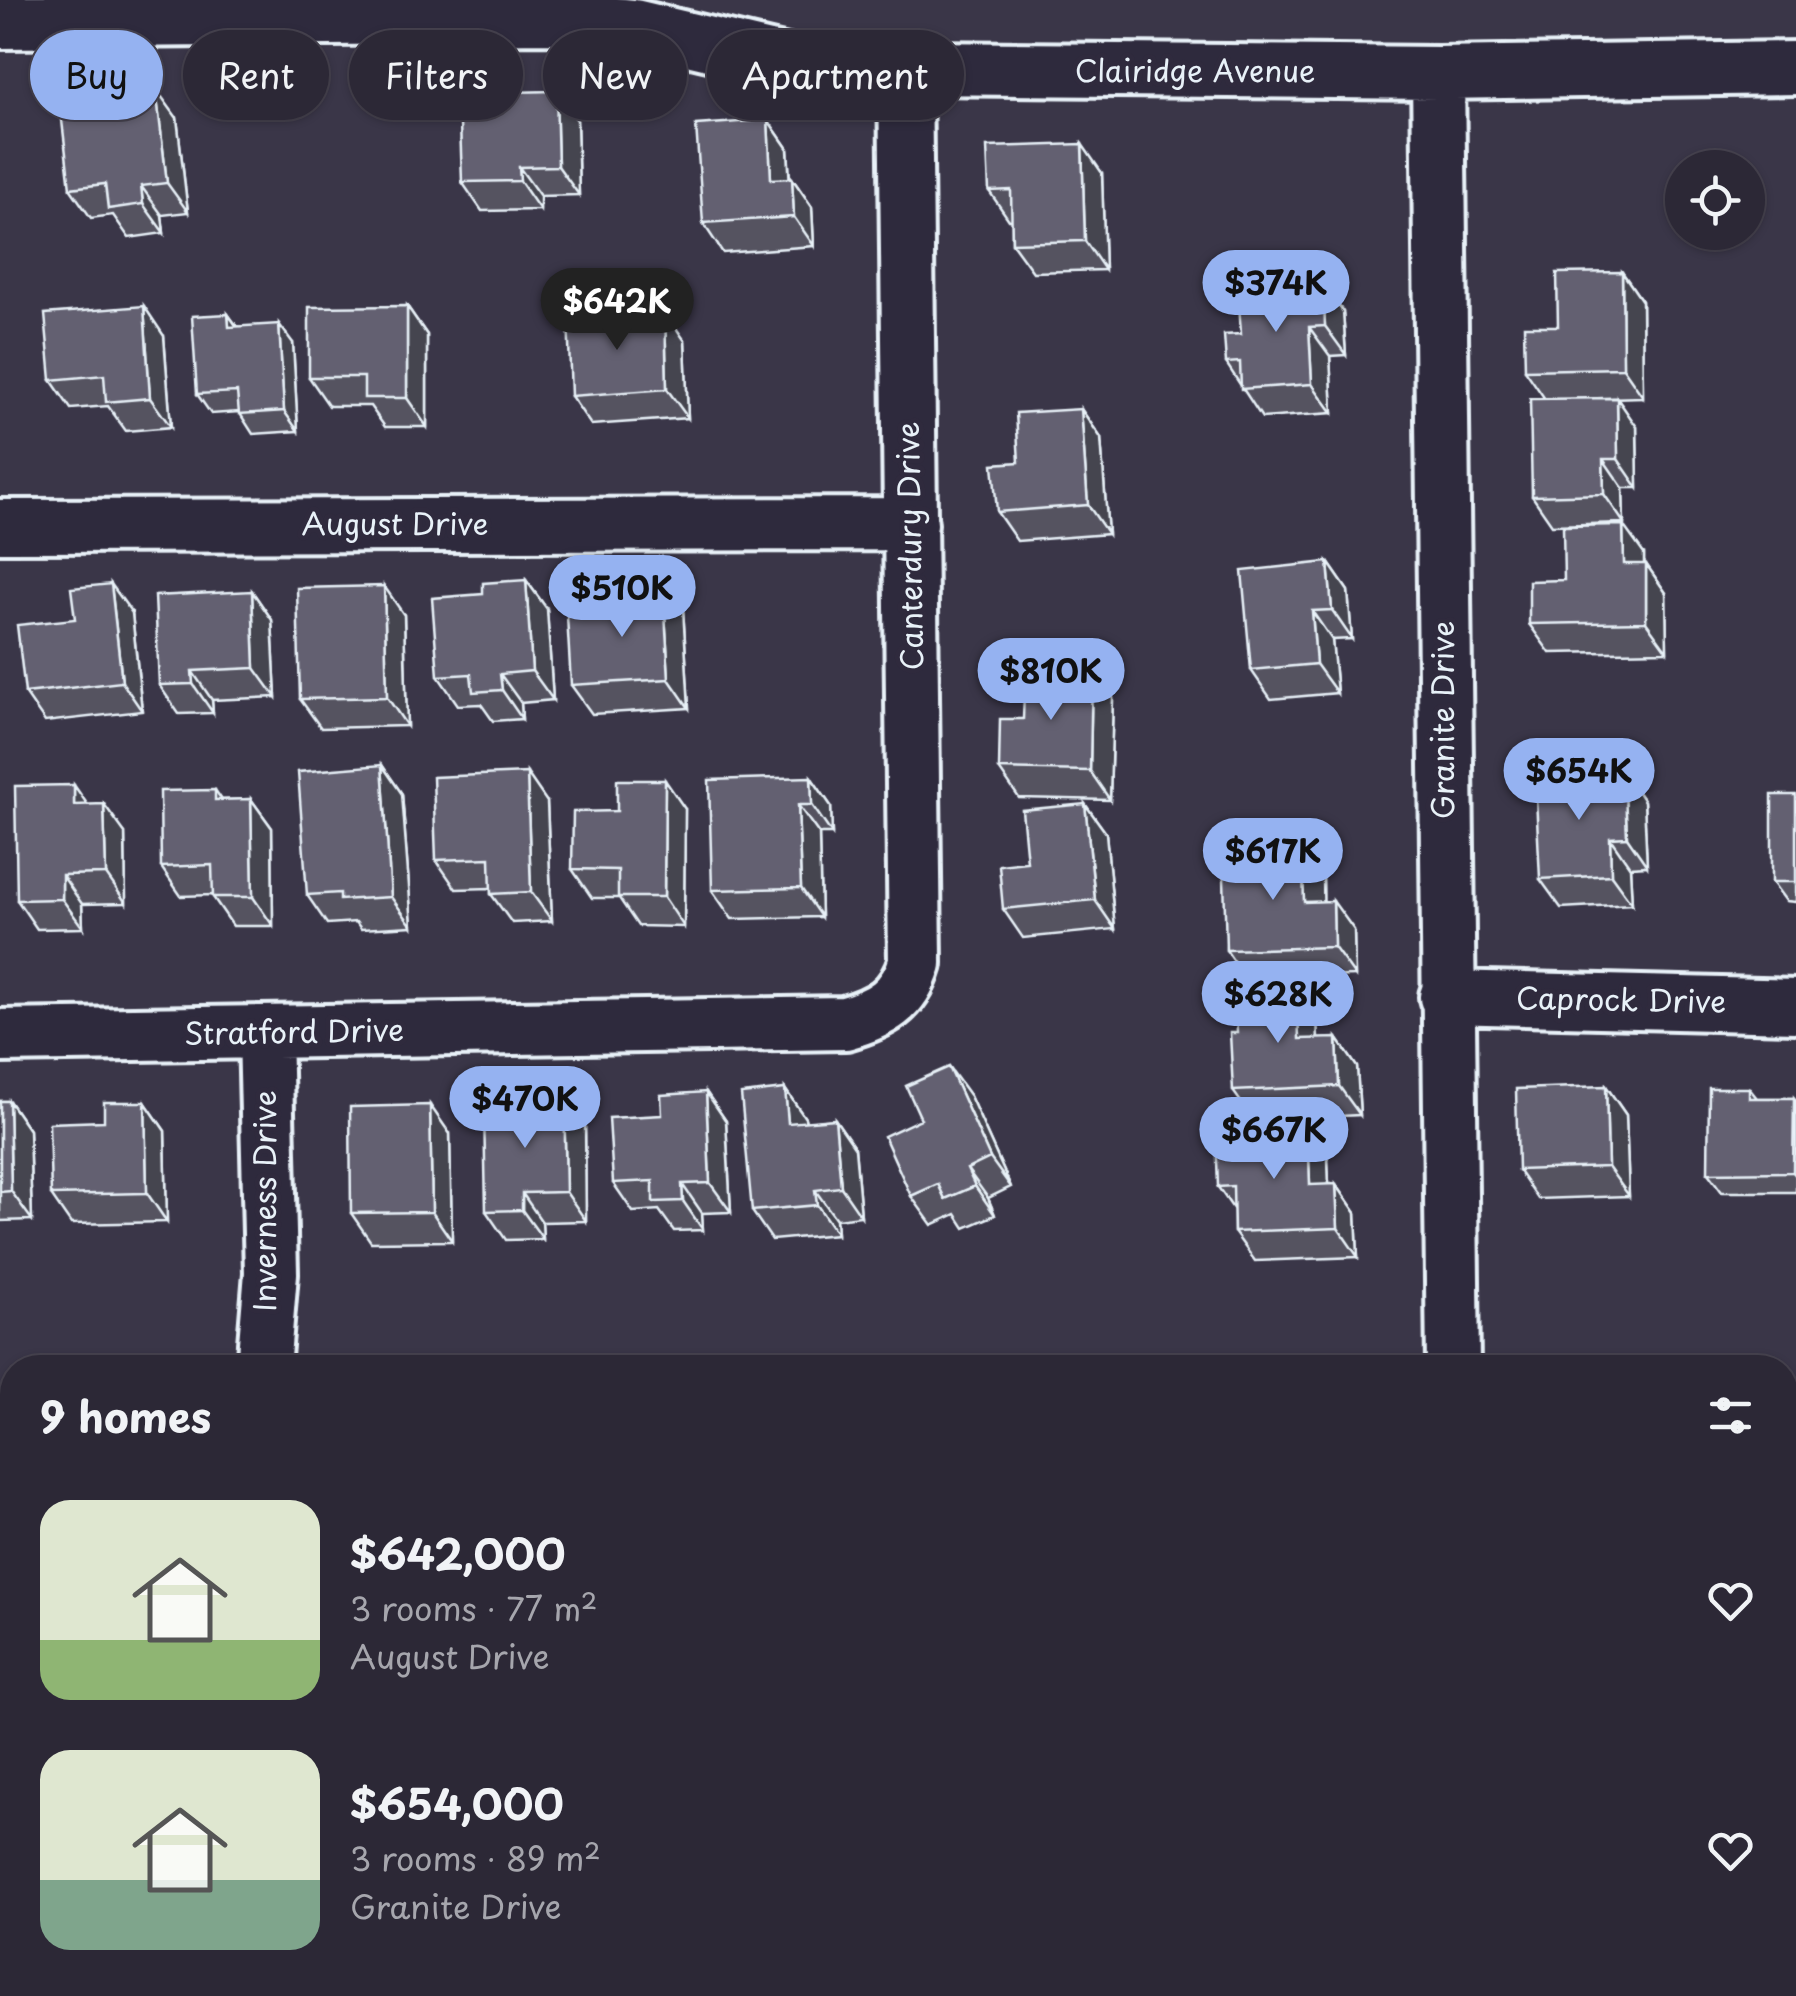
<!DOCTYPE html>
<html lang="en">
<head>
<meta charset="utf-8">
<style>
  :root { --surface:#2c2836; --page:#34303e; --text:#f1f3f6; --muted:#a6a6ad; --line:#484451; --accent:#95b2f1 }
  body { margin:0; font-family:"Playpen Sans",sans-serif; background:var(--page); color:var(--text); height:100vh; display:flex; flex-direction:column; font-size:38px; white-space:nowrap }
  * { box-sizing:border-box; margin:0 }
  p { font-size:32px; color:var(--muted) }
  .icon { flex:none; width:55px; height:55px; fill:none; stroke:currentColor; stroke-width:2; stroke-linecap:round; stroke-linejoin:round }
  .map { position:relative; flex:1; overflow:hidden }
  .side { position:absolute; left:0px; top:1355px; width:1798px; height:642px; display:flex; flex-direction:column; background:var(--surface); border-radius:40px 40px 0 0; box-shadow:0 2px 8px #0004,0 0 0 2px var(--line) }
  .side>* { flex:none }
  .guide { position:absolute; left:30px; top:30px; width:1000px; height:90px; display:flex; gap:20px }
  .controls { position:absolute; left:1665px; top:150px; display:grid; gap:20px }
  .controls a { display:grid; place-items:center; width:100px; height:100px; border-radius:50%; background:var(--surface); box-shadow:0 2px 8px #0004,0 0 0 2px var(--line); font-size:50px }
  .price { position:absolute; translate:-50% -85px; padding:0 22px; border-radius:35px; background:var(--accent); color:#111; font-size:32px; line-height:65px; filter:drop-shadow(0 2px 5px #0008) }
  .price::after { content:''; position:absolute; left:50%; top:60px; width:30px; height:22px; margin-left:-15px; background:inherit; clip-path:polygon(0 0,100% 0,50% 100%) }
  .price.selected { background:#222; color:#fff }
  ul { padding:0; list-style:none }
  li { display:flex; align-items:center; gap:30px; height:250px; padding:0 40px }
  li span { display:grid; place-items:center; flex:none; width:280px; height:200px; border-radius:30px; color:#555 }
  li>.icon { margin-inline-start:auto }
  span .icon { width:120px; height:120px; fill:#fffc; stroke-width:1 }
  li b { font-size:42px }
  h2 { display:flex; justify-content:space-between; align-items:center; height:120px; padding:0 40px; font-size:42px }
  .pill { padding:0 35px; border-radius:45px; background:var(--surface); box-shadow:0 2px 8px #0004,0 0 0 2px var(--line); font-size:35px; line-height:90px }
  .pill.selected { background:var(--accent); color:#111 }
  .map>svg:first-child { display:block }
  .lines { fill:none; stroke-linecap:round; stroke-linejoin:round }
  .stream { stroke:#a2a6b1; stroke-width:12 }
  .minor-casing { stroke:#e8f1f8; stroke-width:60 }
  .major-casing { stroke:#e8f1f8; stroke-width:62 }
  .minor { stroke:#2f2a3d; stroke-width:52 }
  .major { stroke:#2f2a3d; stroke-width:55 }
  .wall { fill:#555361; stroke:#e8f1f8; stroke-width:2.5 }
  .shaded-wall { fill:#45444f; stroke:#e8f1f8; stroke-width:2.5 }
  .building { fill:#636171; stroke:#e8f1f8; stroke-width:2.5 }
  .labels { text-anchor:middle; stroke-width:10; stroke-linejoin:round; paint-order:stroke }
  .street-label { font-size:30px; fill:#e8f1f8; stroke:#2f2a3d }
</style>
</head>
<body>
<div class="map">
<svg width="1796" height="1996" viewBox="0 0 1796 1996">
  <rect width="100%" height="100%" fill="#3a3648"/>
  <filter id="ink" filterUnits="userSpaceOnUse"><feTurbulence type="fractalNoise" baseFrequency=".01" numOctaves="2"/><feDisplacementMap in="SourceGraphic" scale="20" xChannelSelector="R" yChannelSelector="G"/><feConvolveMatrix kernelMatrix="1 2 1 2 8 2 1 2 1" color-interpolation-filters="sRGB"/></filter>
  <g filter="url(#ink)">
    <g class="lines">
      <path class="stream" d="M0,1820L12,1819"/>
      <g class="minor-casing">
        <path id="minor" d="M0,22L549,17L634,26L807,67L1438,73L1796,68
          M1438,73L1453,1368
          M0,526L911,524
          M1446,997L1796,1006
          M0,1036L845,1023C881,1013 904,1000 915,963L905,71
          M263,1368L271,1273L265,1033"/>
      </g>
      <g class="major-casing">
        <path id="major" d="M0,1559L12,1562
          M1785,1755L1796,1754"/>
      </g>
      <use href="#minor" class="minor"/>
      <use href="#major" class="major"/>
    </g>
    <path class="wall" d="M177,118L188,212L162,215L164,233L129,238L113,215L91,218L70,188Z
      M577,120L579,195L540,196V210L482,211L462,182Z
      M768,120L788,149L790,178H792L812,207L814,246L723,253L703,223Z
      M1102,173L1105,270L1033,272L1012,243V220H1009L989,191Z
      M1622,272L1642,301L1643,397L1570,399L1637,427L1638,488H1623L1624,523L1552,525L1532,496L1545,399L1525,370Z
      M1323,283L1343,312L1346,355L1330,356L1333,413L1262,418L1226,363L1241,334Z
      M407,306L427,335V427H385L370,406H329L309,377Z
      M228,314L237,326L293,343L298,431L253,434L239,412L211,414L197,394Z
      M164,336L171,427L126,431L108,406L71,409L51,380Z
      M685,341L688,418L591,425L571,396Z
      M1081,409L1101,438L1108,534L1017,541L997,512L1019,462Z
      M1644,554V564H1646L1666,593L1667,651L1550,653L1529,624L1564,580Z
      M1328,562L1348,591L1352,639L1332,640L1337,693L1271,699L1251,670Z
      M526,580L547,609L553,700L521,703L522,719L493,721L481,704L458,705L438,676L483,594Z
      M252,591L272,620L276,697L212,700L213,713L179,714L159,685Z
      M683,608L689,708L592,714L571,685L625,612Z
      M132,613L142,711L45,722L25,693Z
      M404,615L407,726L321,728L300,699Z
      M1092,669L1113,698L1110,800L1019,798L999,769L1023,719Z
      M382,765L402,794L412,926L361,929L356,922L327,924L307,895Z
      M1624,772L1644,801L1647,866L1630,867L1632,904L1561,908L1540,879Z
      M811,777L831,806L832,834H819L821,917L732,919L712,890Z
      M215,790L222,800L251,799L272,828L273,926H233L213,897V895L181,896L161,867Z
      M1796,795V902L1786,901L1772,882Z
      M547,802L552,921L512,923L491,894V888L456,889L436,860Z
      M1085,804L1106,833L1115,929L1023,938L1003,909L1027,862Z
      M88,805L125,833L126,903L82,904L83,928L37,929L17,900Z
      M685,809L684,927L638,926L619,898H592L572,869L617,811Z
      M1302,848L1323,877V902L1354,930L1355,976L1246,979L1226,950L1229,877Z
      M1317,1018L1318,1039L1337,1038L1357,1067L1360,1115L1254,1120L1233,1091L1237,1033Z
      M1606,1086L1626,1115L1629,1196L1538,1199L1518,1170Z
      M1749,1088L1757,1098H1794L1796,1101V1192H1722L1708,1173Z
      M785,1089L805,1118L806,1122L835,1119L855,1148L861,1216L836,1219L837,1234L772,1240L752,1211Z
      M706,1092L726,1121L731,1212L702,1213L703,1230L674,1231L659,1210L633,1212L613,1183L662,1115Z
      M564,1094L585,1123L586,1221L542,1222L543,1239L506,1240L486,1211L522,1109Z
      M970,1096L1011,1187L988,1198L995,1215L965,1228L956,1214L932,1225L911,1196Z
      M0,1101H9L29,1130L32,1220L0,1221Z
      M145,1102L165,1131L167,1222L71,1224L51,1195L104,1121Z
      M450,1134L452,1241L371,1242L351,1213Z
      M1328,1159L1329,1184H1336L1356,1213L1358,1257L1255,1261L1234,1232V1210L1218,1187Z"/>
    <path class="shaded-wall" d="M156,89L177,118L188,212L167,183Z
      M556,91L577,120L579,195L558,166Z
      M768,120L788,149L791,208L771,179Z
      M1082,144L1102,173L1105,270L1085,241Z
      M519,167L540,196V210L520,181Z
      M792,178L812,207L814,246L794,217Z
      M141,186L162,215L164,233L143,204Z
      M1622,272L1642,301L1643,397L1623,368Z
      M1323,283L1343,312L1346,355L1325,326Z
      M144,306L164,336L171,427L150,398Z
      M407,306L427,335V427L407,398Z
      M665,312L685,341L688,418L667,389Z
      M228,314L242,334L229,327Z
      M279,324L293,343L298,431L284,411Z
      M1309,327L1330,356L1333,413L1312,384Z
      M1617,398L1637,427L1638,488L1618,459Z
      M1081,409L1101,438L1108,534L1088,505Z
      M1603,459L1623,488L1624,523L1604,494Z
      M1623,525L1644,554V593L1624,564Z
      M1328,562L1348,591L1352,639L1332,610Z
      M1646,564L1666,593L1667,651L1646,622Z
      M663,579L683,608L689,708L669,679Z
      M526,580L547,609L553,700L532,671Z
      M111,584L132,613L142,711L122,682Z
      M384,586L404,615L407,726L387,697Z
      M252,591L272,620L276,697L255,668Z
      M1312,611L1332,640L1337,693L1316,664Z
      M1092,669L1113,698L1110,800L1090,771Z
      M192,671L212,700L213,713L193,684Z
      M500,674L521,703L522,719L502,690Z
      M382,765L402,794L412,926L391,897Z
      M1624,772L1644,801L1647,866L1627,837Z
      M527,773L547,802L552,921L531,892Z
      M811,777L831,806L832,834L812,805Z
      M665,780L685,809L684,927L664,897Z
      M74,785L94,814L74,805Z
      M251,799L272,828L273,926L253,897Z
      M104,804L125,833L126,903L106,874Z
      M1085,804L1106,833L1115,929L1095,900Z
      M798,805L819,834L821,917L801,888Z
      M1610,838L1630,867L1632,904L1611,875Z
      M1302,848L1323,877L1324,931L1304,902Z
      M62,875L82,904L83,928L62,899Z
      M1333,901L1354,930L1355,976L1334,947Z
      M1297,989L1317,1018L1319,1069L1299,1039Z
      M1337,1038L1357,1067L1360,1115L1339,1086Z
      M949,1067L970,1096L1011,1187L990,1158Z
      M1606,1086L1626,1115L1629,1196L1608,1167Z
      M785,1089L805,1118L809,1153L788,1123Z
      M706,1092L726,1121L731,1212L710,1183Z
      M564,1094L585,1123L586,1221L566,1192Z
      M1794,1098L1796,1101V1176L1793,1172Z
      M9,1101L29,1130L32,1220L11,1191Z
      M145,1102L165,1131L167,1222L147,1193Z
      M430,1105L450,1134L452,1241L432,1212Z
      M835,1119L855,1148L861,1216L841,1187Z
      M1308,1129L1328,1159L1330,1214L1310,1185Z
      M967,1169L988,1198L995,1215L975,1186Z
      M682,1184L702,1213L703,1230L683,1201Z
      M1336,1184L1356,1213L1358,1257L1338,1228Z
      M815,1190L836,1219L837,1234L817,1205Z
      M522,1193L542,1222L543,1239L522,1210Z"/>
    <path class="building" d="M156,89L167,183L141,186L143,204L108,209L105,184L70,188L61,112L120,104L118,94Z
      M556,91L558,166L519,167L520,181L462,182L459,93Z
      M768,120L771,179L792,178L794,217L703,223L696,125Z
      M1082,144L1085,241L1012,243L1011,190L989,191L987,147Z
      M1622,272L1623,368L1525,370L1524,326H1558L1557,273Z
      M1323,283L1325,326L1309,327L1312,384L1241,389L1240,362L1226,363L1224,335L1241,334L1238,288Z
      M144,306L150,398L106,402L104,375L51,380L45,314Z
      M407,306V398H364V377H309V307Z
      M665,312L667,389L571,396L568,316Z
      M228,314L229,327L279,324L284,411L239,414L237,392L197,394L192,316Z
      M1617,398L1618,459H1603L1604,494L1532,496L1530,399Z
      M1081,409L1088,505L997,512L993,464L1019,462L1016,413Z
      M1623,525L1624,564H1646V622L1529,624V581L1564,580L1563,526Z
      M1328,562L1332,610L1312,611L1316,664L1251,670L1242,571Z
      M663,579L669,679L571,685L567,616L625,612L623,582Z
      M526,580L532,671L500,674L502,690L473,692L471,674L438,676L432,598L483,594V583Z
      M111,584L122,682L25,693L17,625L75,619L71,588Z
      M384,586L387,697L300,699L297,588Z
      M252,591L255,668L192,671L193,684L159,685L155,596Z
      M1025,668L1092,669L1090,771L999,769L1000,719H1023Z
      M382,765L391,897L340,900V893L307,895L298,772Z
      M1624,772L1627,837L1610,838L1611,875L1540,879L1535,777Z
      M527,773L531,892L491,894L490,858L436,860L433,777Z
      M811,777L812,805H798L801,888L712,890L709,780Z
      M617,780H665L664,897H618V870L572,869L573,812L617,811Z
      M74,785V805L104,804L106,874L62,875V899L17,900L15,786Z
      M215,790V800L251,799L253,897H213L212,865L161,867L160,791Z
      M1772,795H1796V882H1772Z
      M1085,804L1095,900L1003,909L999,865L1027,862L1022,810Z
      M1302,848L1304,902L1333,901L1334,947L1226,950L1224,877H1229L1228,851Z
      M1297,989L1299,1039L1337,1038L1339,1086L1233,1091L1230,1033H1237L1235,992Z
      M949,1067L990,1158L967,1169L975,1186L945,1199L938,1184L911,1196L884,1136L921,1119L906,1086Z
      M1606,1086L1608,1167L1518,1170L1516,1089Z
      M1709,1088H1749V1098H1794L1793,1172L1708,1173Z
      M785,1089L788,1123L835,1119L841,1187L815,1190L817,1205L752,1211L741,1094Z
      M706,1092L710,1183L682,1184L683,1201L653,1202V1181L613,1183L609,1118L662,1115L661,1095Z
      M564,1094L566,1192L522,1193V1210L486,1211L484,1110L522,1109V1095Z
      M0,1101H9L11,1191L0,1192Z
      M104,1102H145L147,1193L51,1195L49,1123L104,1121Z
      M430,1105L432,1212L351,1213L350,1107Z
      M1308,1129L1310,1185L1336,1184L1338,1228L1234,1232L1233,1186L1218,1187L1216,1133Z"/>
  </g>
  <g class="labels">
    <g class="street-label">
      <text x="1195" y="82">Clairidge Avenue</text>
      <text x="395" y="535">August Drive</text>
      <text transform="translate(911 546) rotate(-91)" y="10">Canterdury Drive</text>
      <text transform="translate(1444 720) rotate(-90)" y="10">Granite Drive</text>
      <text transform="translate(1621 1001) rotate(1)" y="10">Caprock Drive</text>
      <text transform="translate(294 1033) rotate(-1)" y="10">Stratford Drive</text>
      <text transform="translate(266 1201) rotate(-90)" y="10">Inverness Drive</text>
    </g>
  </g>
</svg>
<div class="controls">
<a><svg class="icon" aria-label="locate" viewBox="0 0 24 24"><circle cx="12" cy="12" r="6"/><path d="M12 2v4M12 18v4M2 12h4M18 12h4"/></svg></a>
</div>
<b class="price" style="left:1276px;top:335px">$374K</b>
<b class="price selected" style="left:617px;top:353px">$642K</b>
<b class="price" style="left:622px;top:640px">$510K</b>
<b class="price" style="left:1051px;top:723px">$810K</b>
<b class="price" style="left:1579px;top:823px">$654K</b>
<b class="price" style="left:1273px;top:903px">$617K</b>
<b class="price" style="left:1278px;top:1046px">$628K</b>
<b class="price" style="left:525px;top:1151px">$470K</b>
<b class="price" style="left:1274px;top:1182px">$667K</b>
<div class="guide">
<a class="pill selected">Buy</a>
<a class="pill">Rent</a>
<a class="pill">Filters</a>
<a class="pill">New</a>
<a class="pill">Apartment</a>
</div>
<section class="side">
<h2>9 homes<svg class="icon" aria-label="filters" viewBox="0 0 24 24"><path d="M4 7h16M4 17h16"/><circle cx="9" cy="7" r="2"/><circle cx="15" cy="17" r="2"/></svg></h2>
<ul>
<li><span style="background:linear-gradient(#dfe7d0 70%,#8fb573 0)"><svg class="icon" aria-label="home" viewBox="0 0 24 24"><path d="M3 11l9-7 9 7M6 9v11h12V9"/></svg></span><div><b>$642,000</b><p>3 rooms · 77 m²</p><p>August Drive</p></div><svg class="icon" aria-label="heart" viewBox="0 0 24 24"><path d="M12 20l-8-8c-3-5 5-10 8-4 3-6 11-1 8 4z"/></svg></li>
<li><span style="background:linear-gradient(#dfe7d0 65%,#7fa58c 0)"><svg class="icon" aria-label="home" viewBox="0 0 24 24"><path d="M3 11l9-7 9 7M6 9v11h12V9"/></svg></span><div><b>$654,000</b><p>3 rooms · 89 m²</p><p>Granite Drive</p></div><svg class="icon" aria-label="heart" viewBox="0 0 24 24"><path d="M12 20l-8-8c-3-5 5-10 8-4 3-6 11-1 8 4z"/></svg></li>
</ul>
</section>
</div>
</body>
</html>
